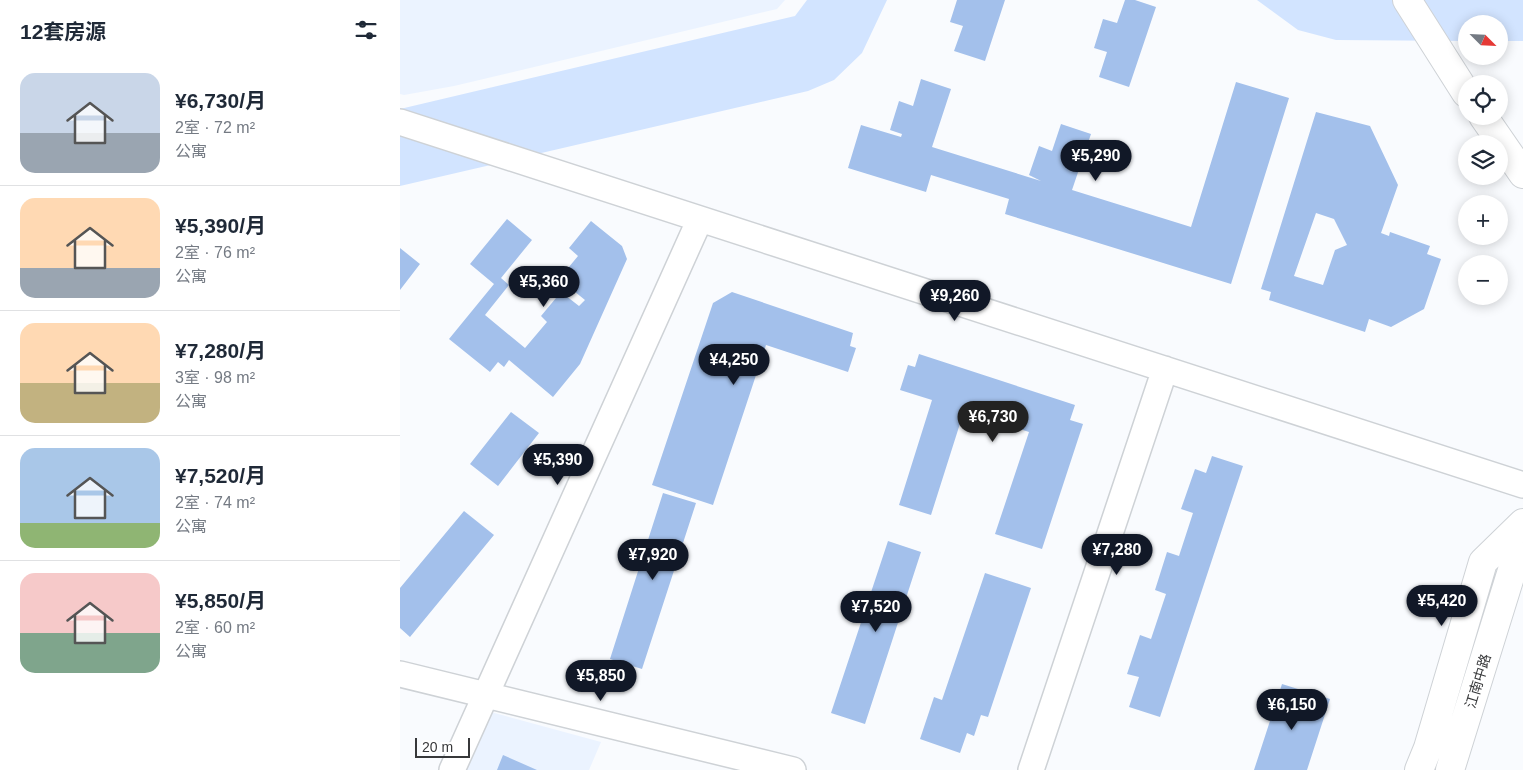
<!DOCTYPE html>
<html lang="zh">
<head>
<meta charset="utf-8">
<style>
  :root { --surface:#fff; --page:#f2f2f3; --text:#1f2937; --muted:#747a83; --line:#e0e1e3; --accent:#111827 }
  body { margin:0; font-family:Arial,"Noto Sans SC",sans-serif; background:var(--page); color:var(--text); height:100vh; display:flex; flex-direction:column; font-size:19px; white-space:nowrap }
  * { box-sizing:border-box; margin:0 }
  p { font-size:16px; color:var(--muted) }
  .icon { flex:none; width:28px; height:28px; fill:none; stroke:currentColor; stroke-width:2; stroke-linecap:round; stroke-linejoin:round }
  .map { position:relative; flex:1; overflow:hidden }
  .sheet { display:flex; flex-direction:column; background:var(--surface); width:400px }
  .sheet>* { flex:none }
  .needle { width:32px; rotate:114deg }
  .controls { position:absolute; left:1058px; top:15px; display:grid; gap:10px }
  .controls a { display:grid; place-items:center; width:50px; height:50px; border-radius:50%; background:var(--surface); box-shadow:0 2px 12px #0003; font-size:25px }
  .scale { position:absolute; left:15px; bottom:12px; width:55px; box-sizing:border-box; padding-left:5px; border:2px solid #37383a; border-top:0; font-size:14px; line-height:18px; white-space:nowrap; color:#37383a; -webkit-text-stroke:4px #fff; paint-order:stroke }
  .price { position:absolute; translate:-50% -42px; padding:0 11px; border-radius:18px; background:var(--accent); color:#fff; font-size:16px; line-height:32px; filter:drop-shadow(0 1px 2px #0008) }
  .price::after { content:''; position:absolute; left:50%; top:30px; width:15px; height:11px; margin-left:-8px; background:inherit; clip-path:polygon(0 0,100% 0,50% 100%) }
  .price.active { background:#222; color:#fff }
  ul { padding:0; list-style:none }
  li { display:flex; align-items:center; gap:15px; height:125px; padding:0 20px }
  li+li { border-top:1px solid var(--line) }
  li span { display:grid; place-items:center; flex:none; width:140px; height:100px; border-radius:15px; color:#555 }
  li>.icon { margin-inline-start:auto }
  span .icon { width:60px; height:60px; fill:#fffc; stroke-width:1 }
  li b { font-size:21px }
  h2 { display:flex; justify-content:space-between; align-items:center; height:60px; padding:0 20px; font-size:21px }
  main { display:flex; flex:1; min-height:0 }
  .map>svg:first-child { display:block }
  .built { fill:#ebf3ff }
  .water { fill:#d2e4ff }
  .building { fill:#a3c0eb; fill-rule:evenodd }
  .lines { fill:none; stroke-linecap:round; stroke-linejoin:round }
  .minor-casing { stroke:#ced2d6; stroke-width:28 }
  .major-casing { stroke:#ced2d6; stroke-width:30 }
  .highway-casing { stroke:#ced2d6; stroke-width:30 }
  .minor { stroke:#fff; stroke-width:25 }
  .major { stroke:#fff; stroke-width:28 }
  .highway { stroke:#fff; stroke-width:28 }
  .labels { text-anchor:middle; stroke-width:4.5; stroke-linejoin:round; paint-order:stroke }
  .street-label { font-size:14px; fill:#37383a; stroke:#fff }
</style>
</head>
<body>
<main>
<section class="sheet">
<h2>12套房源<svg class="icon" aria-label="filters" viewBox="0 0 24 24"><path d="M4 7h16M4 17h16"/><circle cx="9" cy="7" r="2"/><circle cx="15" cy="17" r="2"/></svg></h2>
<ul>
<li><span style="background:linear-gradient(#c9d6e8 60%,#9aa5b1 0)"><svg class="icon" aria-label="home" viewBox="0 0 24 24"><path d="M3 11l9-7 9 7M6 9v11h12V9"/></svg></span><div><b>¥6,730/月</b><p>2室 · 72 m²</p><p>公寓</p></div></li>
<li><span style="background:linear-gradient(#ffd9b3 70%,#9aa5b1 0)"><svg class="icon" aria-label="home" viewBox="0 0 24 24"><path d="M3 11l9-7 9 7M6 9v11h12V9"/></svg></span><div><b>¥5,390/月</b><p>2室 · 76 m²</p><p>公寓</p></div></li>
<li><span style="background:linear-gradient(#ffd9b3 60%,#c2b280 0)"><svg class="icon" aria-label="home" viewBox="0 0 24 24"><path d="M3 11l9-7 9 7M6 9v11h12V9"/></svg></span><div><b>¥7,280/月</b><p>3室 · 98 m²</p><p>公寓</p></div></li>
<li><span style="background:linear-gradient(#a9c7e8 75%,#8fb573 0)"><svg class="icon" aria-label="home" viewBox="0 0 24 24"><path d="M3 11l9-7 9 7M6 9v11h12V9"/></svg></span><div><b>¥7,520/月</b><p>2室 · 74 m²</p><p>公寓</p></div></li>
<li><span style="background:linear-gradient(#f6c9c9 60%,#7fa58c 0)"><svg class="icon" aria-label="home" viewBox="0 0 24 24"><path d="M3 11l9-7 9 7M6 9v11h12V9"/></svg></span><div><b>¥5,850/月</b><p>2室 · 60 m²</p><p>公寓</p></div></li>
</ul>
</section>
<div class="map">
<svg width="1123" height="770" viewBox="0 0 1123 770">
  <rect width="100%" height="100%" fill="#f9fbfe"/>
  <path class="built" d="M0,0H385L377,9L54,86L4,95L0,94Z
    M91,712L201,742L189,770H65Z"/>
  <path class="water" d="M407,0H487L462,53L434,80L408,91L0,186V109L395,16Z
    M857,0H1123V41H1099V24H1066V41L936,40L898,30Z"/>
  <path class="building" d="M557,0H605L585,61L554,51L563,26L550,22Z
    M725,0H735L756,7L729,87L699,77L707,52L694,48L703,19L717,23Z
    M521,79L551,89L532,147L641,181L629,175L639,146L652,151L661,124L691,134L672,190L791,227L836,82L889,98L831,284L605,214L609,199L531,175L526,192L448,168L461,125L501,137L502,134L490,130L499,101L513,106Z
    M916,112L970,126L998,185L981,233L989,236L990,232L1030,246L1027,254L1041,259L1024,309L991,327L969,319L965,332L869,300L871,292L861,289ZM916,213L934,219L947,245L935,250L923,285L894,276Z
    M107,219L132,240L101,278L109,285L85,315L125,348L147,322L141,316L161,292L179,306L185,300L159,279L178,256L169,248L191,221L222,246L227,259L180,364L153,397L109,360L104,367L98,362L90,372L49,339L94,284L70,264Z
    M0,248L20,264L0,290Z
    M332,292L453,333L450,346L456,348L448,372L366,345L313,505L252,485L313,303Z
    M519,354L675,405L670,420L683,424L642,549L595,534L629,432L564,411L531,515L499,505L532,400L500,390L508,365L515,367Z
    M111,412L139,433L98,486L70,464Z
    M812,456L843,466L760,717L729,707L739,677L727,674L740,635L751,639L766,594L755,590L767,552L779,556L793,513L781,509L795,469L806,473Z
    M263,493L296,503L242,669L210,659Z
    M64,511L94,535L10,637L0,628V588Z
    M488,541L521,552L465,724L431,713Z
    M585,573L631,588L588,717L581,715L574,736L567,733L560,753L520,739L534,697L542,700Z
    M882,684L930,699L907,770H854Z
    M103,755L137,770H97Z"/>
  <g class="lines">
    <g class="minor-casing">
      <path id="minor" d="M0,122L1123,485
        M0,674L393,770
        M52,770L300,219
        M631,770L765,369"/>
    </g>
    <g class="major-casing">
      <path id="major" d="M1019,770L1028,748L1083,562L1123,523
        M1050,770L1123,535"/>
    </g>
    <g class="highway-casing">
      <path id="highway" d="M1007,0L1066,93
        M1083,116L1123,174"/>
    </g>
    <use href="#minor" class="minor"/>
    <use href="#major" class="major"/>
    <use href="#highway" class="highway"/>
  </g>
  <g class="labels">
    <g class="street-label">
      <text transform="translate(1078 681) rotate(-73)" y="5">江南中路</text>
    </g>
  </g>
</svg>
<div class="controls">
<a><svg class="needle" viewBox="-14 -14 28 28"><path d="M0-13l5 13h-10z" fill="#e53935"/><path d="M0 13l5-13h-10z" fill="#747a83"/></svg></a>
<a><svg class="icon" aria-label="locate" viewBox="0 0 24 24"><circle cx="12" cy="12" r="6"/><path d="M12 2v4M12 18v4M2 12h4M18 12h4"/></svg></a>
<a><svg class="icon" aria-label="layers" viewBox="0 0 24 24"><path d="M12 4l9 5-9 5-9-5zM3 14l9 5 9-5"/></svg></a>
<a>+</a>
<a>−</a>
</div>
<div class="scale">20 m</div>
<b class="price" style="left:696px;top:182px">¥5,290</b>
<b class="price" style="left:144px;top:308px">¥5,360</b>
<b class="price" style="left:555px;top:322px">¥9,260</b>
<b class="price" style="left:334px;top:386px">¥4,250</b>
<b class="price active" style="left:593px;top:443px">¥6,730</b>
<b class="price" style="left:158px;top:486px">¥5,390</b>
<b class="price" style="left:717px;top:576px">¥7,280</b>
<b class="price" style="left:253px;top:581px">¥7,920</b>
<b class="price" style="left:1042px;top:627px">¥5,420</b>
<b class="price" style="left:476px;top:633px">¥7,520</b>
<b class="price" style="left:201px;top:702px">¥5,850</b>
<b class="price" style="left:892px;top:731px">¥6,150</b>
</div>
</main>
</body>
</html>
